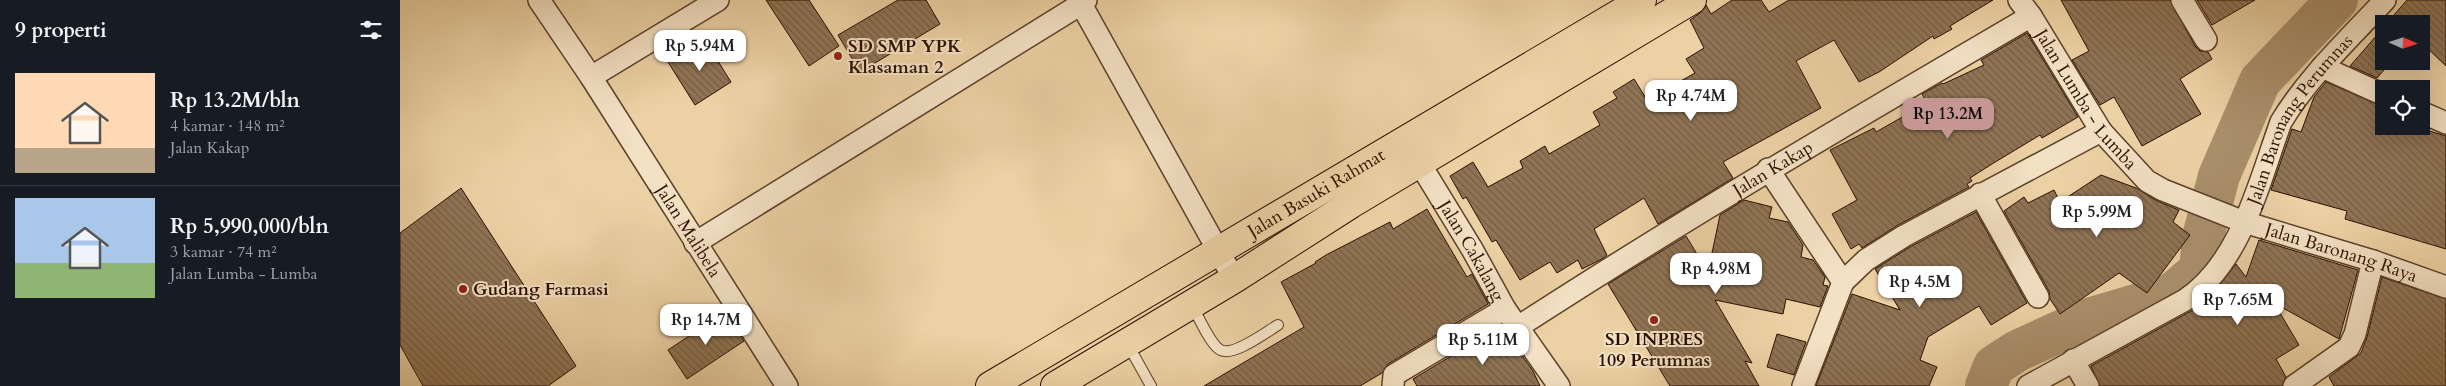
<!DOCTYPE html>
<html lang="id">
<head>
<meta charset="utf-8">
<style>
  :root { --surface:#171b24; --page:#20242c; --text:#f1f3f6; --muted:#9ea1a6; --line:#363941; --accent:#c59692 }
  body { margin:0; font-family:Cardo,serif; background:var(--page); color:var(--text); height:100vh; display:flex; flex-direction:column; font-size:19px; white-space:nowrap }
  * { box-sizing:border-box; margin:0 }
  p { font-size:16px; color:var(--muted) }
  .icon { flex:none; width:28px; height:28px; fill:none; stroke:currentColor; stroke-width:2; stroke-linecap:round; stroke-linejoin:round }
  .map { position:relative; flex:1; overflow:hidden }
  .details { display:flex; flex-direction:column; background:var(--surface); width:400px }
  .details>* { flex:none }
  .needle { width:32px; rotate:93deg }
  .fabs { position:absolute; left:1975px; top:15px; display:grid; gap:10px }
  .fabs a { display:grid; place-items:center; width:55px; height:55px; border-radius:0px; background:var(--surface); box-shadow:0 5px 20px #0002; font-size:25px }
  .price { position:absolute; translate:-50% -42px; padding:0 11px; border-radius:10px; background:#fff; color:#222; font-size:16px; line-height:32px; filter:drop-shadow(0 1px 2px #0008) }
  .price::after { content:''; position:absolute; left:50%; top:30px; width:15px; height:11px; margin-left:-8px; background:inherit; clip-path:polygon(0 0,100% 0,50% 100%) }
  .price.selected { background:var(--accent); color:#111 }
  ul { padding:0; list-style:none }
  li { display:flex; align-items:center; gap:15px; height:125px; padding:0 15px }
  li+li { border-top:1px solid var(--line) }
  li span { display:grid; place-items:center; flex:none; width:140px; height:100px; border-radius:0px; color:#555 }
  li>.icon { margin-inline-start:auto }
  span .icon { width:60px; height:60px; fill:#fffc; stroke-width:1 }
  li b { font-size:21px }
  h2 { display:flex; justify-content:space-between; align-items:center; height:60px; padding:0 15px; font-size:21px }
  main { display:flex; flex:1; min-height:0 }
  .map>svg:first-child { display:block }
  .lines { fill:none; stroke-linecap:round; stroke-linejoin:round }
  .river { stroke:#aa8f6c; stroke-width:42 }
  .building { fill:url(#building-back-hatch); stroke:#2b1000 }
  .lane-casing { stroke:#5b4029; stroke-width:12 }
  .street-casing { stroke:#5b4029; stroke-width:24 }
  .highway-casing { stroke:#2b1000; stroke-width:30 }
  .lane { stroke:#f3e1c4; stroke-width:10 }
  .street { stroke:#f3e1c4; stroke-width:21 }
  .highway { stroke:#ecd1a4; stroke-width:28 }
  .poi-dot { fill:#8f2418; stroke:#f3e1c4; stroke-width:2 }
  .labels { text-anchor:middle; stroke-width:4; stroke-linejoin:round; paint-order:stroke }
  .poi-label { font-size:18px; font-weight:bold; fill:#2b1000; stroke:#f3e1c4; text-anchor:start }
  .street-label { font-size:18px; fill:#2b1000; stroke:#f3e1c4 }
</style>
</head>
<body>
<main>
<section class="details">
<h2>9 properti<svg class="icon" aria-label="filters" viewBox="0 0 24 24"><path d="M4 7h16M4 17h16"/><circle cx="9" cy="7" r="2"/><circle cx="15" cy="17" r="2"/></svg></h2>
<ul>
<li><span style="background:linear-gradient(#ffd9b3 75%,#b9a48a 0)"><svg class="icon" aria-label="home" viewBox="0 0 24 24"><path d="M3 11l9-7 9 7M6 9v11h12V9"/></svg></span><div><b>Rp 13.2M/bln</b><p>4 kamar · 148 m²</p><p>Jalan Kakap</p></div></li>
<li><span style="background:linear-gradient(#a9c7e8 65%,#8fb573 0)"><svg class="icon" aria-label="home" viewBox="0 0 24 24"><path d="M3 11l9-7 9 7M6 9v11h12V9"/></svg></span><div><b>Rp 5,990,000/bln</b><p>3 kamar · 74 m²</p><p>Jalan Lumba - Lumba</p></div></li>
</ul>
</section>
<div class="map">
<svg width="2046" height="386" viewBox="0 0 2046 386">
  <defs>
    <pattern id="building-back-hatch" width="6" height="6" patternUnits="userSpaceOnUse" patternTransform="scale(1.25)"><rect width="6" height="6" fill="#8f7455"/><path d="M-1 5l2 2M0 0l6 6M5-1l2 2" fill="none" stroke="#755e44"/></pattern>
  </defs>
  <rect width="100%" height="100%" fill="#ecd1a4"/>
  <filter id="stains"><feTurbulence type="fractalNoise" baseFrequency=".004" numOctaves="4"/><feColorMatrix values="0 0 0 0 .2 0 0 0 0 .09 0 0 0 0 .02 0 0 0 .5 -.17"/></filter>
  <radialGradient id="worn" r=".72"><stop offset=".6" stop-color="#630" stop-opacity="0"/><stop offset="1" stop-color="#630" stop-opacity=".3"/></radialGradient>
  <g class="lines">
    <path class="river" d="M1586,386L1594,366L1617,351L1685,320L1772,294L1800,270L1803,237L1819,176L1860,81L1937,0"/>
  </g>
  <path class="building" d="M366,0H409L439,46L409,66Z
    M498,0H526L540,24L460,72L438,35Z
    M1332,0H1361L1369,12L1389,0H1593L1550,26L1552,29L1534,39L1533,36L1479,72L1459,82L1434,40L1396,61L1421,108L1323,162L1333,178L1258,224L1244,198L1194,229L1207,255L1202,259L1182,269L1178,260L1157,273L1150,262L1120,280L1096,240L1092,242L1066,197L1063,199L1050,176L1073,162L1088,187L1123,168L1120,161L1145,146L1149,154L1200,125L1193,112L1217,98L1213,92L1234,79L1247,100L1295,73L1286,59L1304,48L1290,20L1300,13L1306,5L1311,14Z
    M1661,0H1770L1795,46L1800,51L1808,52L1812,59L1780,79L1801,114L1742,146L1714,97L1700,105L1672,60L1689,51Z
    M1797,0H1855L1812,25Z
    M2007,0H2046V66L2021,42V24H1986Z
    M1984,27V70L1977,78L1950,66Z
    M1627,33L1678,117L1642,138L1640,135L1592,164L1570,178L1572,181L1567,184L1569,187L1498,225L1462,248L1459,244L1451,249L1432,214L1457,200L1430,150L1474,128L1476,132L1527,103L1522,94L1542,83L1543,84L1584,65L1581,60Z
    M304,39L331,82L295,105L268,62Z
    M1926,82L1984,107V126H2013L2046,136V249L1945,219L1947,211L1871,190L1892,129L1901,132L1914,97Z
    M1701,175L1736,188L1757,201L1779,210L1773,222L1790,235L1747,293L1719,273L1660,314L1650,299L1649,291L1604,211L1624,197L1628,203L1654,190L1660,202Z
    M61,188L176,366L148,386H23L0,345V233Z
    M1344,200L1372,207L1369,218L1388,222L1403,245L1401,257L1413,260L1425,277L1423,285L1428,286L1420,307L1386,299L1383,314L1315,300L1352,363L1345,361L1359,386H1270L1208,284L1286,236L1308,272L1320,215Z
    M1027,209L1067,277L1072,274L1088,304L988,364L982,373L960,386H804L904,327L881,282L916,263L915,262L926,255L990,222L993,229Z
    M1576,212L1627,303L1591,325L1579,306L1528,337L1520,360L1537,367L1529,386H1416L1452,294L1500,310L1475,269L1510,247Z
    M1859,240L1958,270L1939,339L1874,303L1899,345L1876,359L1886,377L1882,386H1700L1691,366L1793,310L1814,292L1836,264L1846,277Z
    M1982,277L2046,299V386H1934L1929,377L1961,353L1967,337Z
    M325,312L344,341L287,379L268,350Z
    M1101,326L1133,371L1140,386H1017L1013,379Z
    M1377,334L1406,342L1394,375L1367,367Z"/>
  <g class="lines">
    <g class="lane-casing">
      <path id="lane" d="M792,305C798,316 810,343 819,349C831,359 866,332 878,325
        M727,343L751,386"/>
    </g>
    <g class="street-casing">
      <g id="street">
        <path id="s1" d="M139,0L191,77L387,386"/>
        <path d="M686,0L681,4L834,279"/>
        <path id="s2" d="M1619,0L1631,16L1701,131L1747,181L1763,190L1844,222L1973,261L2046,287"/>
        <path d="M1782,0L1806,40"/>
        <path d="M1922,67L1984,95"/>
        <path d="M191,77L318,0"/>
        <path d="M2021,112L2046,123"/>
        <path id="s3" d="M1020,164L1072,249L1105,309L1159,386"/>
        <path d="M1368,169L1443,282L1403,386"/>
        <path d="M1580,194L1638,297"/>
        <path d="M295,243L681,4L679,0"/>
        <path d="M1443,282L1466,260L1504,236L1701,131"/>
        <path id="s4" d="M1118,327C1286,218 1458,117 1631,16"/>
        <path d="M1673,360L1688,386"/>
        <path d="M993,386L994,375L1105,309"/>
        <path id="s5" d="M1628,386L1785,300C1841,263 1859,182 1881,122C1908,77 1949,39 1985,0"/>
        <path d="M1894,386L1949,347L1955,334L1973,261"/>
      </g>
    </g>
    <g class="highway-casing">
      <g id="highway">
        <path id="s6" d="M590,386L1242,0"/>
        <path d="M655,386L834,279L951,204L1292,0"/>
      </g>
    </g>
    <use href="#lane" class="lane"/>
    <use href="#street" class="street"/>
    <use href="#highway" class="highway"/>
  </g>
  <g class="poi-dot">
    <circle cx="438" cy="56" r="5"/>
    <circle cx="63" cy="289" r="5"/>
    <circle cx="1254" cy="320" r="5"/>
  </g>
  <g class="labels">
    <g class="poi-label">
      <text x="448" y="52">SD SMP YPK<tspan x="448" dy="21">Klasaman 2</tspan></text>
      <text x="73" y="295">Gudang Farmasi</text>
      <text x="1254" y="345" text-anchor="middle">SD INPRES<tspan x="1254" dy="21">109 Perumnas</tspan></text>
    </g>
    <g class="street-label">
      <text dy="6" stroke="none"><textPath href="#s2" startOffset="120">Jalan Lumba - Lumba</textPath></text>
      <text dy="6" stroke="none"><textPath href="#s5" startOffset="396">Jalan Baronang Perumnas</textPath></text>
      <text dy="6" stroke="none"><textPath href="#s4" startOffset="300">Jalan Kakap</textPath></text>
      <text dy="6" stroke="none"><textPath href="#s6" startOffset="379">Jalan Basuki Rahmat</textPath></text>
      <text dy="6" stroke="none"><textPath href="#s1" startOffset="275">Jalan Malibela</textPath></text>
      <text dy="6" stroke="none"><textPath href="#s3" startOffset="101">Jalan Cakalang</textPath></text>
      <text dy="6" stroke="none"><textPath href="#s2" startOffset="430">Jalan Baronang Raya</textPath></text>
    </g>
  </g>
  <rect width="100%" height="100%" filter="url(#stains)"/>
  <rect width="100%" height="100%" fill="url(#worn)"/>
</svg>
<div class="fabs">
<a><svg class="needle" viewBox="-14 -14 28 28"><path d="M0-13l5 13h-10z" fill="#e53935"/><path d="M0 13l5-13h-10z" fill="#9ea1a6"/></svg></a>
<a><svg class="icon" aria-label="locate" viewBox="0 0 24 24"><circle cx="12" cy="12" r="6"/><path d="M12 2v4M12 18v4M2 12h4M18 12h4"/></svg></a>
</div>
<b class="price" style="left:300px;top:72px">Rp 5.94M</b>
<b class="price" style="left:1291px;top:122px">Rp 4.74M</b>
<b class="price selected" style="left:1548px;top:140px">Rp 13.2M</b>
<b class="price" style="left:1697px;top:238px">Rp 5.99M</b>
<b class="price" style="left:1316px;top:295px">Rp 4.98M</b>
<b class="price" style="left:1520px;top:308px">Rp 4.5M</b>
<b class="price" style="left:1838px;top:326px">Rp 7.65M</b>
<b class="price" style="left:306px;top:346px">Rp 14.7M</b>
<b class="price" style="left:1083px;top:366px">Rp 5.11M</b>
</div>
</main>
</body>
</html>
